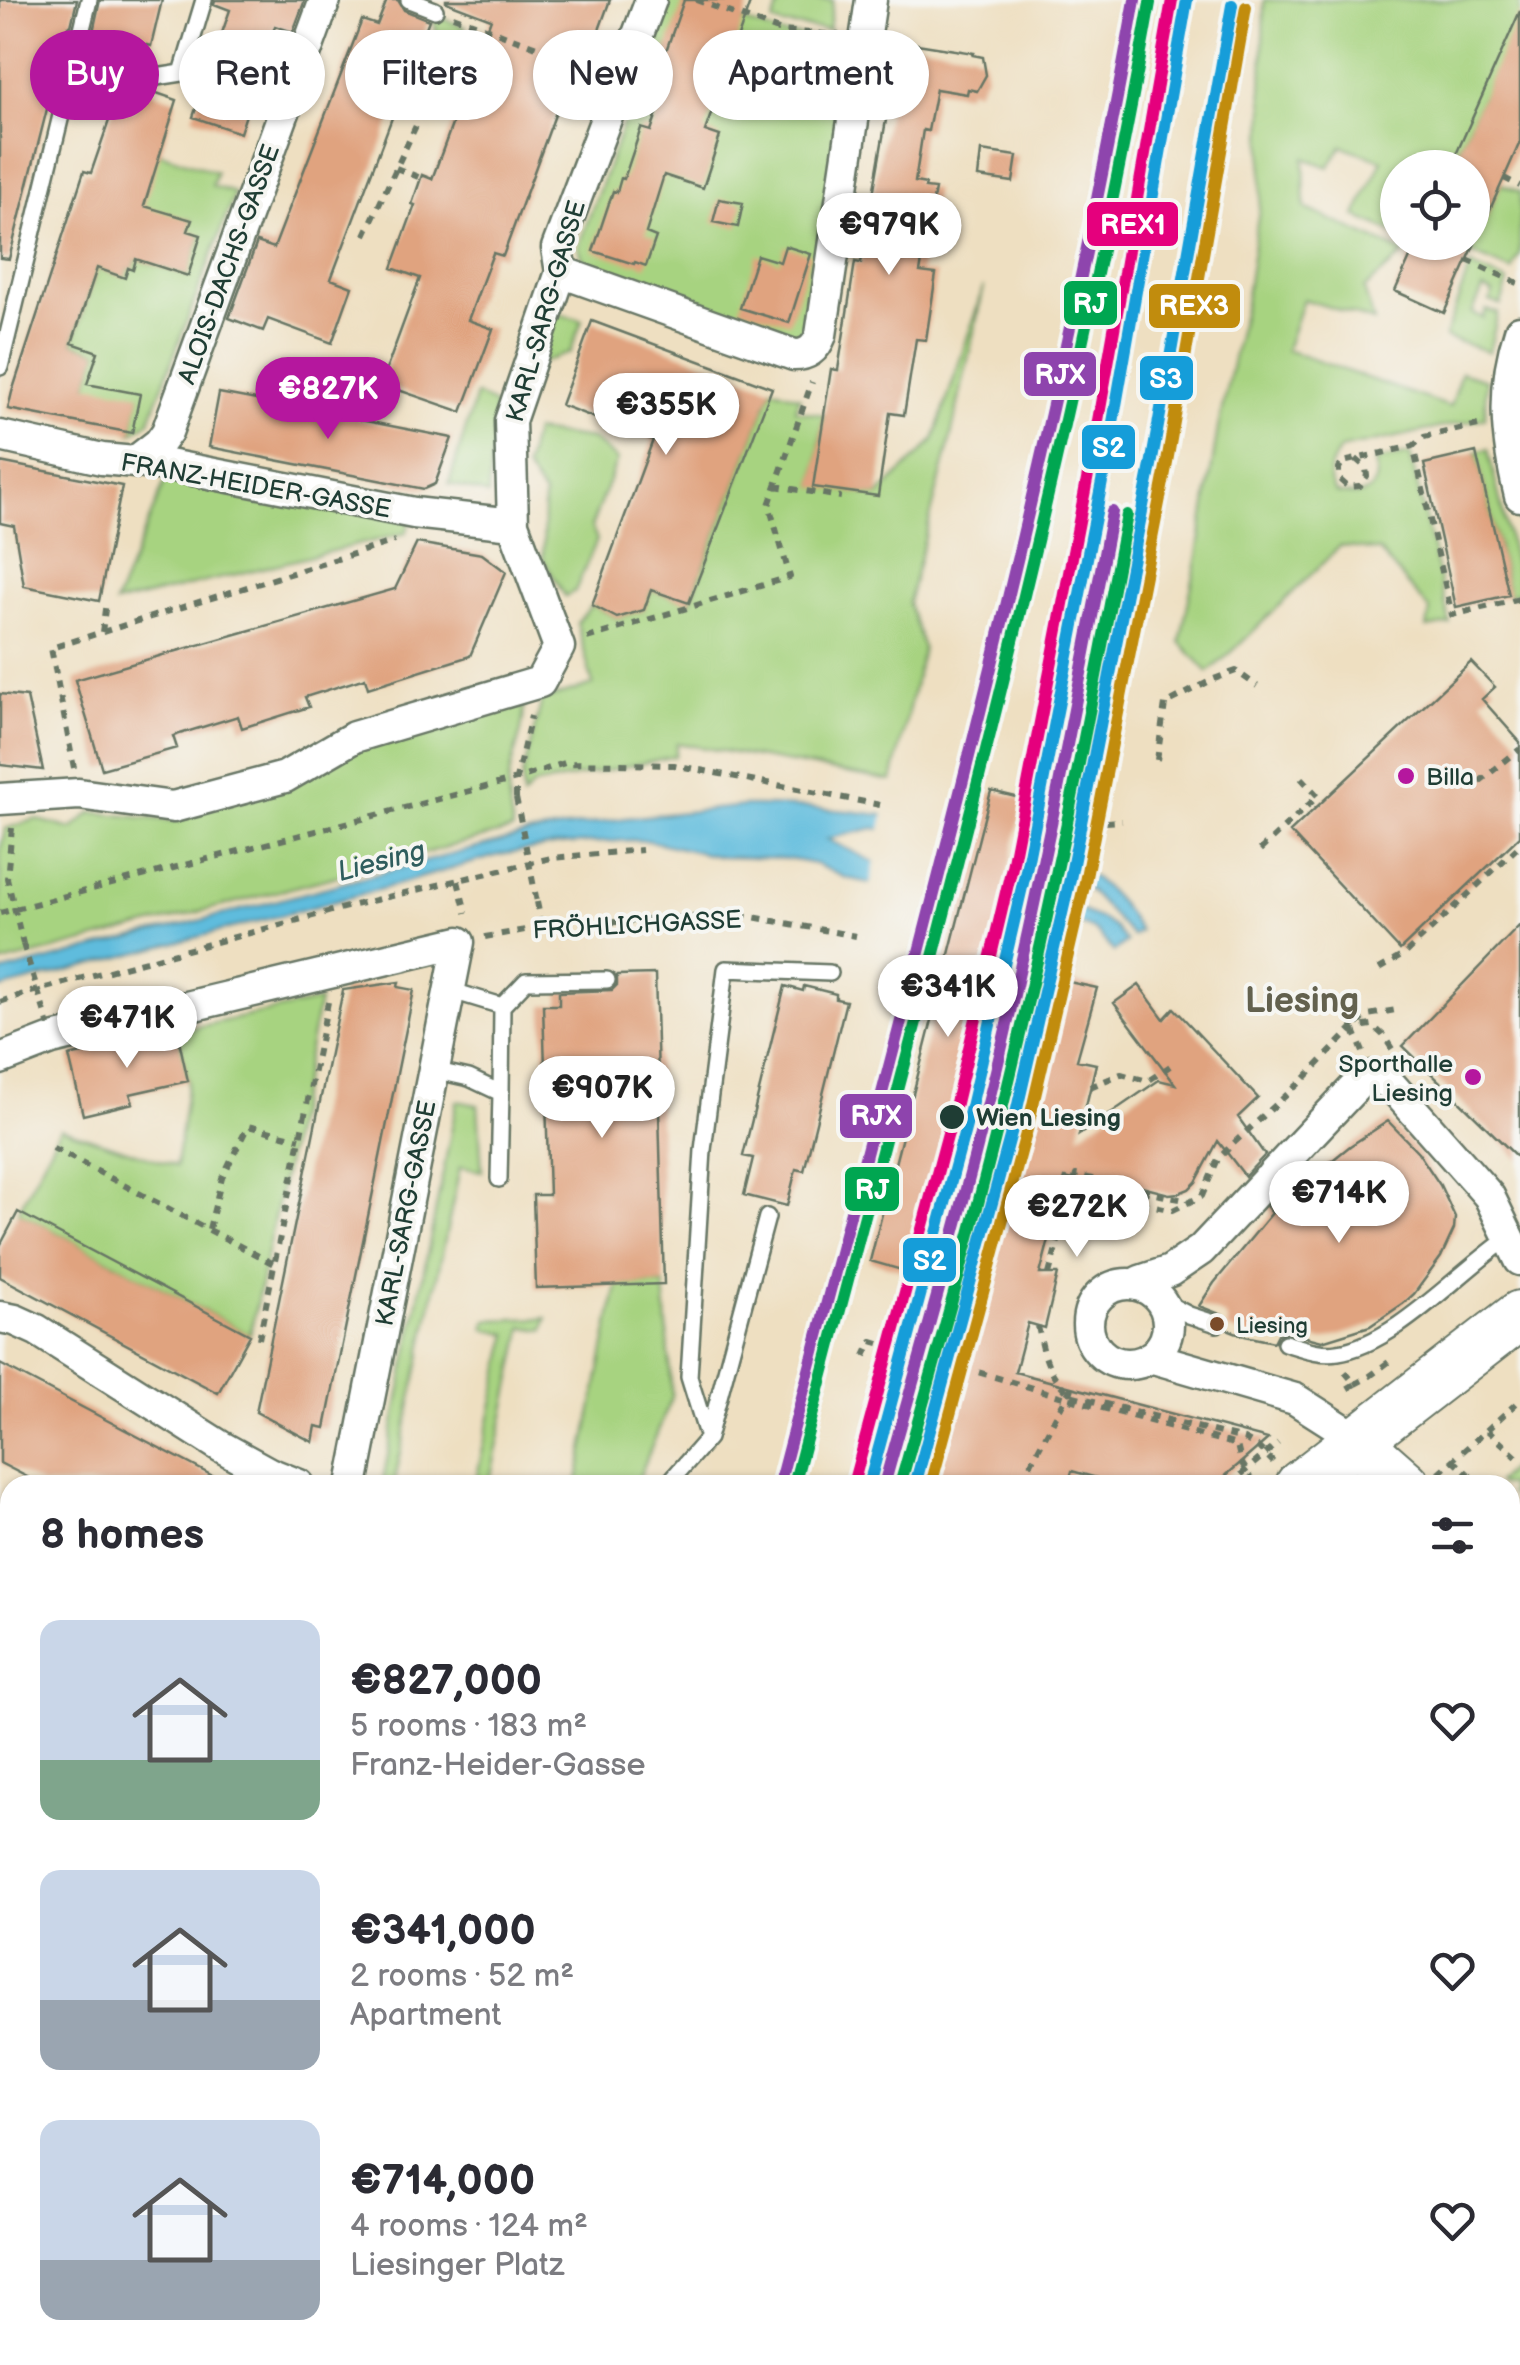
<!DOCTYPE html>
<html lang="en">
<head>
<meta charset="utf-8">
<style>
  :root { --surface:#fff; --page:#f7f7f7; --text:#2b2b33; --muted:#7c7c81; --accent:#b5179e }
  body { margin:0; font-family:"Balsamiq Sans",sans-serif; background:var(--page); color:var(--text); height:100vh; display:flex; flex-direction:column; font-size:38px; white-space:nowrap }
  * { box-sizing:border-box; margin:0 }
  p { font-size:32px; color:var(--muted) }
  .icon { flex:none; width:55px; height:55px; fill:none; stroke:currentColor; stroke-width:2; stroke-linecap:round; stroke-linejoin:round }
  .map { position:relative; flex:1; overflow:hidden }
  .sheet { position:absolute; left:0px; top:1475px; width:1520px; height:890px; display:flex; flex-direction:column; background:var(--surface); border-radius:30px 30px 0 0; box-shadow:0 2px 8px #0004 }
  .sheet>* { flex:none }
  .hud { position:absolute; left:30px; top:30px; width:1000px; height:90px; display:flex; gap:20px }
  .controls { position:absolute; left:1380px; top:150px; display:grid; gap:20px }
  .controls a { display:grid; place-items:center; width:110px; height:110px; border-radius:50%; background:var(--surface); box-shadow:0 2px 8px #0004; font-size:50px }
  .price { position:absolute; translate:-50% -85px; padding:0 22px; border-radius:35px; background:#fff; color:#222; font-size:32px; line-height:65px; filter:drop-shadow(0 2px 5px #0008) }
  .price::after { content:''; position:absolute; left:50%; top:60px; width:30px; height:22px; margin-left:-15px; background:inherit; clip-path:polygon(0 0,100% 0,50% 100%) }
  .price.current { background:var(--accent); color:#fff }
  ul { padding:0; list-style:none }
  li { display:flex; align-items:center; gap:30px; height:250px; padding:0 40px }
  li span { display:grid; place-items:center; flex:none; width:280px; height:200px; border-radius:20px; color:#555 }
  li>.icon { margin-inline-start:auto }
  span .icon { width:120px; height:120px; fill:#fffc; stroke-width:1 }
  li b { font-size:42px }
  h2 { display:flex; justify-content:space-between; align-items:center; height:120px; padding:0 40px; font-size:42px }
  .pill { padding:0 35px; border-radius:45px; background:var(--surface); box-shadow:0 2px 8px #0004; font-size:35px; line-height:90px }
  .pill.current { background:var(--accent); color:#fff }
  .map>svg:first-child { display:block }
  .green { fill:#a7d380; stroke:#63885a; stroke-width:2.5 }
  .water { fill:#5fbcdd; stroke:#3f7c88; stroke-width:2.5 }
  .pier { fill:#eedfc1 }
  .building { fill:#e0a37f }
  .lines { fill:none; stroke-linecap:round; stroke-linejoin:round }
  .lane-casing { stroke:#677665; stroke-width:20 }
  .street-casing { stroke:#677665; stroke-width:35 }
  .secondary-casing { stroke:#677665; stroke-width:48 }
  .primary-casing { stroke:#677665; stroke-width:52 }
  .path { stroke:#677665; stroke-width:6; stroke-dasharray:8 8; stroke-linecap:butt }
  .lane { stroke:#fff; stroke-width:15 }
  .street { stroke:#fff; stroke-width:30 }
  .secondary { stroke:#fff; stroke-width:42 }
  .primary { stroke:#fff; stroke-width:48 }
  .path-bridge { stroke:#677665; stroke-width:6; stroke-dasharray:8 8; stroke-linecap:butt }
  .rail-1-casing { stroke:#f6f6f2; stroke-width:20 }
  .rail-2-casing { stroke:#f6f6f2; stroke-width:20 }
  .rail-3-casing { stroke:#f6f6f2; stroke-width:20 }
  .rail-4-casing { stroke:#f6f6f2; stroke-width:20 }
  .rail-5-casing { stroke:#f6f6f2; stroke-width:20 }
  .rail-6-casing { stroke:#f6f6f2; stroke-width:20 }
  .rail-1 { stroke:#8e44ad; stroke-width:12 }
  .rail-2 { stroke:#00a651; stroke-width:12 }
  .rail-3 { stroke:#159dd9; stroke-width:12 }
  .rail-4 { stroke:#159dd9; stroke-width:12 }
  .rail-5 { stroke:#e5007d; stroke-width:12 }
  .rail-6 { stroke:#c18c0d; stroke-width:12 }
  .poi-dot { fill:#b5179e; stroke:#f6f6f2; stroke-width:4 }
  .stop-dot { fill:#1f3d34; stroke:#f6f6f2; stroke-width:4 }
  .bus-dot { fill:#7a4b2a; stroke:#f6f6f2; stroke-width:4 }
  .labels { text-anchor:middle; stroke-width:8; stroke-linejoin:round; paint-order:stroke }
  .bus-label { font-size:22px; fill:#1f3d34; stroke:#f6f6f2; text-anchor:start }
  .street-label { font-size:25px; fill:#1f3d34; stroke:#f6f6f2 }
  .poi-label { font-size:25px; fill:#1f3d34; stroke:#f6f6f2; text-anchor:start }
  .stop-label { font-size:25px; font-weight:bold; fill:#1f3d34; stroke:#f6f6f2; text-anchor:start }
  .water-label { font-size:28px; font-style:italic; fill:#2f5d5e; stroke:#f6f6f2 }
  .district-label { font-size:35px; font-weight:bold; fill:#63614e; stroke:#f6f6f2 }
  .line-badge { stroke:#f6f6f2; stroke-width:4 }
  .badge-label { font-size:28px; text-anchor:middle; font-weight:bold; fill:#fff }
</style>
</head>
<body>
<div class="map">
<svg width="1520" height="2365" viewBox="0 0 1520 2365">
  <rect width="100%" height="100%" fill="#f6f6f2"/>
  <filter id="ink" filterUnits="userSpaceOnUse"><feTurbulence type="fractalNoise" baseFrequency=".01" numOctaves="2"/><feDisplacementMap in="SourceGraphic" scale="20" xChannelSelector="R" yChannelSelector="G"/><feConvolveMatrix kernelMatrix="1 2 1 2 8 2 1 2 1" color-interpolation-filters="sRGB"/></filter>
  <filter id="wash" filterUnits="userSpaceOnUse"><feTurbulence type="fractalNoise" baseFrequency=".0048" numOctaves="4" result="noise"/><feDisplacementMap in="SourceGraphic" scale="40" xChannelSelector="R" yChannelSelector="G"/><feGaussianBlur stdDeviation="2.25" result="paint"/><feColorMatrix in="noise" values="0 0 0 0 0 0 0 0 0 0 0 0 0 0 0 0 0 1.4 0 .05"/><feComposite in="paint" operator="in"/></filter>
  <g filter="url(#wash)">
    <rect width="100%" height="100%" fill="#eedfc1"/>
    <path class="green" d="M669,0H686L779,34L851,41L809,330L791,340L586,266L578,247Z
      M781,0H833L829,30L783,25L773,22Z
      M1264,0H1520V17L1450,167L1398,168L1397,234L1356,216L1382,160L1342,146L1329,167L1304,158L1305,208L1405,253L1364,289L1374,321L1303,299L1286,350L1450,407L1461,372L1486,380L1485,418L1340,449C1330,466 1324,476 1336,493C1363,499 1381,493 1375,461L1410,454L1450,624L1427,628L1430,610L1379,551L1340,546L1235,649L1208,672L1180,642L1198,555L1218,428L1245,303L1261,196L1264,109L1262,90Z
      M433,15L465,27L445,71Z
      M160,153L216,172L212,186L235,193L149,422L132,433L139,395L87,386L98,352L73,343L97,268L125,277L128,268L133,269L139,252L143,261L187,276L201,236L188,231L191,220L118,206Z
      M1501,184L1520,192V254L1512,271L1470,253Z
      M1470,266L1508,282L1501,305L1490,301L1493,293L1483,289L1472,313L1483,318L1486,310L1498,313L1489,352L1445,337Z
      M984,286L950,441L908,603L923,648L892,781L677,743L675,756L533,786L523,797L522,777L542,700L593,685L577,623L592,605L617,618L643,610L651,590L690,602L772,388L800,397L795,410L824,415L814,486L878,496L934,440Z
      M556,313L582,320L570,353L539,363Z
      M476,395L495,405L488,495L449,484Z
      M534,431L592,439L617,460L591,527L597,540L575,591L565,596L543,559L544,495L525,468Z
      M1488,449L1520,587V593L1509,595L1476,452Z
      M168,474L411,520L406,533L115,604Z
      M502,704L524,707C523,735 515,747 510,772C506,791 510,811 513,830L0,964V851L5,829L36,819L72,829L92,812L174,821L357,747Z
      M319,1001L250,1335L18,1212L60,1128L176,1166L188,1081L177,1031Z
      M457,1101L478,1105L482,1171L460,1167L394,1485H382Z
      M664,1284L672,1397L636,1485H577L617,1285Z
      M547,1318L544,1330L523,1327L489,1485H475L508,1334L485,1329L487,1320Z
      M1520,1460V1503L1510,1494V1485H1500L1497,1482Z
      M1510,2275L1520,2281V2344L1510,2337Z"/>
    <path class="water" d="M745,806C802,805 857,811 913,819C975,828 1043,839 1094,878C1113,893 1127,910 1139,931L1132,936L1088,889L1064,872L1032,857L874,828L827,839L874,862L1056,899L1101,919L1114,927L1126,942L1114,952L1096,931L1066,918L865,882L846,878L815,864L789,859L720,857L650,841L631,840L560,845L499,855L385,888L0,989V973L530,834L626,818Z"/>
    <path class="pier" d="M885,810L981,824L1038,842L1076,861L1071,883L1030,862L1012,856L880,834Z
      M876,857L1057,894L1068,898L1062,922L870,886Z"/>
    <g id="blocks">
      <path class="building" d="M0,0H77L71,26H68L9,259L0,258Z
        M100,0H162L151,46L93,32Z
        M215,0H305L293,32L275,26L240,133L193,117L230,10L214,4Z
        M387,0H398L404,10L429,20L331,279L352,287L332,343L268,319L263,331L229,318L257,242L274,248L362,20L377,25Z
        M446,0H610L591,52L580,47L503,256L493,253L468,320L493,329L462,412L381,384L420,278L392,268L415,205L412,204L422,175L432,179L491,19L446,2Z
        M684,0H751L705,131L720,136L703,188L664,175L646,233L656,237L646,266L635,262L634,264L593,251L613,191L617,192L621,178L624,179L641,128L651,131L667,83L656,79Z
        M1520,11V142L1444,313L1395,291L1417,242H1472V168H1450Z
        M898,41L974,53L973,55L983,57L986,75L977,91L968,89L967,94L936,89L928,131L923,130L915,182L926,184L925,188L935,189L920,272L936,274L926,340L916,339L904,415L890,413L878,496L813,487L831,369L838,370L855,262L861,263L893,80H892Z
        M148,90L177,100L144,206L192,220L188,231L201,235L188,276L136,259L133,270L128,268L125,278L97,268L72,343L98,352L87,384L140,394L132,433L8,409L12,392L84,171L91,173L114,106L133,112L141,91Z
        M981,151L1017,156L1013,182L978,177Z
        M719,199L743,203L738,227L713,222Z
        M785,246L811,254L789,323L740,308L757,255L780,262Z
        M592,321L772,388L689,603L651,590L644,610L617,618L592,605L653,440L561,405Z
        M219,393L330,414L452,438L435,484L424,489L209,447Z
        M1476,452L1509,595L1456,607L1424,464Z
        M0,462L122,486L99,601L24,586L14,526L0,523Z
        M417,543L482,554L506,572L470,656L368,688L365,678L305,697L309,707L242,728L238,716L173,736L177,748L102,769L75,680L395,589Z
        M1471,662L1495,687L1482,699L1520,742V836L1400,950L1290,832Z
        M0,694L27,697L43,770L0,765Z
        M991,791L1024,799L994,937L912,1273L870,1261Z
        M1520,925V1160L1403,1046Z
        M655,974L664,1284L536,1288L533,1195H549L543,1005H559V992L612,990L617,985V975Z
        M1041,976L1097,988L1077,1060L1096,1064L1079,1135L1159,1080L1175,1084L1114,1003L1139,985L1164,1019L1174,1008L1258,1098L1238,1117L1265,1155L1245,1176L1218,1141L1196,1182L1189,1189L1179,1193L1169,1194L1142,1187L1140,1195L1065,1178L1040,1274H1058L1045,1328L1028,1323L1015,1372L1268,1439L1215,1485H1122L1072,1471L1068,1485H908L946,1352Z
        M399,982L398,987L414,990L325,1428L316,1426L313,1442L256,1412L343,990Z
        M785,986L803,991L804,986L836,994V999L846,1001L804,1171L796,1169L787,1206L744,1195L753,1158L743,1156Z
        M177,1031L188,1081L130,1094L133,1103L83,1115L69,1056Z
        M1388,1121L1418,1152L1440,1185L1455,1217L1454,1229L1441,1257L1414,1294L1404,1303L1370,1326L1322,1341L1287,1332L1278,1334L1274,1342L1245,1336L1227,1329L1228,1323L1225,1316L1199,1306L1214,1283L1272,1213L1267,1207L1282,1190L1287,1186L1292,1193L1350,1146Z
        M18,1212L250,1335L218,1393L0,1277V1246Z
        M0,1364L230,1485H43L0,1463Z"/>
    </g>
  </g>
  <g filter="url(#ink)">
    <use href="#blocks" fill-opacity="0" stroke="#677665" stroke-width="2.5"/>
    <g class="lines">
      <g class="lane-casing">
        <path id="lane" d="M409,0L435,10
          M67,91L182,73L204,0
          M0,367L89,0
          M502,1006L526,981L607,980
          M433,1070L469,1078L501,1093L502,1006L449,990
          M499,1179L501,1093
          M1160,1300L1189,1315L1217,1324
          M1285,1343C1302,1348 1320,1355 1338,1352C1396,1344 1461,1269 1510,1237
          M708,1438L689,1377L703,1150L726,969L830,973
          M667,1485L708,1438L767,1217
          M150,2365L157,2355"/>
      </g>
      <g class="street-casing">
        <path id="street" d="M561,272L794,355C809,355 816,348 821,335L871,0
          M1520,331C1501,388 1506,439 1520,496
          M0,436L102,459L168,465L414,513L513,524
          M137,460L159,443L167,432L325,0
          M0,799L79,794L173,807L285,777L354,737L540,682L559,647L513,524L510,421L561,272L557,248L651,0
          M0,1059L52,1039L459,942L352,1485
          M1272,1175L1358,1084L1373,1076L1390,1084L1489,1196L1520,1260
          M1140,1281L1170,1271L1201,1250L1266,1181
          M1088 1324a40 40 0 1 1 80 0a40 40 0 1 1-80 0Z
          M0,1317L15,1320L37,1330L220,1446L269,1473L299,1485
          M1150,1357L1295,1399L1342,1429L1357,1442
          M0,2040L10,2048
          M421,2355L434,2365
          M329,2365L336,2355"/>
      </g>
      <g class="secondary-casing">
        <path id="secondary" d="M1510,1641L1520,1634
          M1510,1866L1520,1873
          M1000,2365L1006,2355"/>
      </g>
      <g class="primary-casing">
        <path id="primary" d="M1357,1442L1406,1485
          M1300,1485L1520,1315
          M1510,1574L1520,1582
          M5,2011L7,1995L10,1992"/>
      </g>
      <path class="path" d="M696,0L781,31L839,35
        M453,16L596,69
        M396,168L421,178
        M1504,178L1520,186
        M365,235L441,72L431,30
        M1467,260L1520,284
        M1478,425L1424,437L1413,446L1452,615L1520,599
        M1356,459L1366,468L1367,476L1360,486L1348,487L1339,479V468L1343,462L1413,446
        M775,486L841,497
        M102,632L106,602
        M587,638L790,577L769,505L812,382
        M1157,760L1165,704L1214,679L1236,671L1257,686
        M74,768L51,648L395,541
        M1479,782L1520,749
        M516,798V779L531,716
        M12,828L7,878L23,944
        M1079,833L1086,823L1122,821
        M1260,850L1318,796L1300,777
        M458,881L466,913
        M537,902L542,927
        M0,913L516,779L565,763L674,765L880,805
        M485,937L542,927L736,914L856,936
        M1379,969L1405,954L1520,845
        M0,1002L27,993L350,906L551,858L642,850
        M1363,1052L1353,1028L1368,1015L1396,1010
        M1090,1087L1121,1074L1148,1081L1176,1062
        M53,1148L274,1264
        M1002,1171L1011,1173
        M1063,1186L1173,1210L1202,1196L1218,1159L1236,1141L1304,1079L1353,1028L1372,1025L1383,1035L1394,1052
        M1141,1191L1189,1201
        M209,1229L222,1178L248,1126L300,1139
        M1049,1274L1076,1175L1101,1181
        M973,1284L981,1286
        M1038,1326C1044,1356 1047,1372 1070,1395L1244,1439L1258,1447L1273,1462
        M259,1339L328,1002
        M1345,1372L1355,1384L1345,1390
        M1355,1384L1370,1376L1394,1358
        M1070,1395L1073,1384
        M1070,1399L1237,1445L1241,1462
        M1487,1430L1520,1460
        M1453,1460L1480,1485
        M1439,1473L1520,1400
        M1229,1485L1278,1443
        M1510,1512L1520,1520
        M1479,2355L1494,2365
        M1396,2365L1402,2355"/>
      <use href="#lane" class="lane"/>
      <use href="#street" class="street"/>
      <use href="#secondary" class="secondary"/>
      <use href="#primary" class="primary"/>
      <path class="path-bridge" d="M516,798L537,902
        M1058,924L1079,833
        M23,944L49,1026
        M865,1356L872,1341L1070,1399
        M1241,1462L1256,1485
        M1030,1465L1073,1384"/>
      <g class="rail-1-casing">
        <path id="rail-1" d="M779,1485C907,993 1046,501 1135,0
          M884,1485C925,1339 967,1194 1002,1046C1044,869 1078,691 1112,512"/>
      </g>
      <g class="rail-2-casing">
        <path id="rail-2" d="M794,1485C922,994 1061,503 1150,3
          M900,1485C941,1341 982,1197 1016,1051C1059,874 1093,694 1127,515"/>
      </g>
      <g class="rail-3-casing">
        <path id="rail-3" d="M870,1481L970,1111L1026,870L1108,451L1187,0"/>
      </g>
      <g class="rail-4-casing">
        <path id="rail-4" d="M915,1485L1014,1122L1070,879L1152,460L1232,5"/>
      </g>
      <g class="rail-5-casing">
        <path id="rail-5" d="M855,1477L955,1107L1012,867L1093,449L1172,0"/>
      </g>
      <g class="rail-6-casing">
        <path id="rail-6" d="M931,1485L1028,1126L1085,882L1167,462L1246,7"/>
      </g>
      <use href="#rail-1" class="rail-1"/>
      <use href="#rail-2" class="rail-2"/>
      <use href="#rail-3" class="rail-3"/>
      <use href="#rail-4" class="rail-4"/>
      <use href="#rail-5" class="rail-5"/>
      <use href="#rail-6" class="rail-6"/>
    </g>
  </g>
  <g class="poi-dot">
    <circle cx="1406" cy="776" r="10"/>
    <circle cx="1473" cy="1077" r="10"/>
  </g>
  <circle class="stop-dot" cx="952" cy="1117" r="14"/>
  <circle class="bus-dot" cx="1217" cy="1324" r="9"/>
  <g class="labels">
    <g class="bus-label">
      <text x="1236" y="1333">Liesing</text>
    </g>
    <g class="street-label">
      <text transform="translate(228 264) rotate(-70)" y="9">ALOIS-DACHS-GASSE</text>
      <text transform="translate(545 311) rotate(-74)" y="9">KARL-SARG-GASSE</text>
      <text transform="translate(256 485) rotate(10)" y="9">FRANZ-HEIDER-GASSE</text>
      <text transform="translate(637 924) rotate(-3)" y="9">FRÖHLICHGASSE</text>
      <text transform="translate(405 1213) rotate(-79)" y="9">KARL-SARG-GASSE</text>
    </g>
    <g class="poi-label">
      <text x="1426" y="785">Billa</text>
      <text x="1453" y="1072" text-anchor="end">Sporthalle<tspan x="1453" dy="29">Liesing</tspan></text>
    </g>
    <g class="stop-label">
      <text x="976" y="1126">Wien Liesing</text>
    </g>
    <g class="water-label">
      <text transform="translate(381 860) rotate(-15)" y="10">Liesing</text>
    </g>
    <g class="district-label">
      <text x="1302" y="1012">Liesing</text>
    </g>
  </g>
  <g class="line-badge">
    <rect x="1085" y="200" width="95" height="48" rx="10" fill="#e5007d"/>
    <rect x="1062" y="279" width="57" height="48" rx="10" fill="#00a651"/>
    <rect x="1147" y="282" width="95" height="48" rx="10" fill="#c18c0d"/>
    <rect x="1022" y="350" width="76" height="48" rx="10" fill="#8e44ad"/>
    <rect x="1138" y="354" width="57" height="48" rx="10" fill="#159dd9"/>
    <rect x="1080" y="423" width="57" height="48" rx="10" fill="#159dd9"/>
    <rect x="838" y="1092" width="76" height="48" rx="10" fill="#8e44ad"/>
    <rect x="843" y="1165" width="58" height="48" rx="10" fill="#00a651"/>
    <rect x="901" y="1236" width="57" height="48" rx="10" fill="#159dd9"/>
  </g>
  <g class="badge-label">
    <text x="1133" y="234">REX1</text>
    <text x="1090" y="313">RJ</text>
    <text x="1194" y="315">REX3</text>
    <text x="1060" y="384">RJX</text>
    <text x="1166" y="388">S3</text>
    <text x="1109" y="457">S2</text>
    <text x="876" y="1125">RJX</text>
    <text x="872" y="1199">RJ</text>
    <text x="930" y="1270">S2</text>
  </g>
</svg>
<div class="controls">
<a><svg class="icon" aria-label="locate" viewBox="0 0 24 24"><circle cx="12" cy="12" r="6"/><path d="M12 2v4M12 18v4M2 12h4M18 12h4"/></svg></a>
</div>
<b class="price" style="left:889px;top:278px">€979K</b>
<b class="price current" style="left:328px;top:442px">€827K</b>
<b class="price" style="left:666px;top:458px">€355K</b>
<b class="price" style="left:948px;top:1040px">€341K</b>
<b class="price" style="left:127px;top:1071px">€471K</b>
<b class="price" style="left:602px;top:1141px">€907K</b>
<b class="price" style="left:1339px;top:1246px">€714K</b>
<b class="price" style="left:1077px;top:1260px">€272K</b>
<div class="hud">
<a class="pill current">Buy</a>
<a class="pill">Rent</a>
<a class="pill">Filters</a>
<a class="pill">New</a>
<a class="pill">Apartment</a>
</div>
<section class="sheet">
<h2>8 homes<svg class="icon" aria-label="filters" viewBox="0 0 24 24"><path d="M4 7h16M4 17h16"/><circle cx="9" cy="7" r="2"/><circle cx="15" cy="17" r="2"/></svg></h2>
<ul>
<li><span style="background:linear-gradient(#c9d6e8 70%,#7fa58c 0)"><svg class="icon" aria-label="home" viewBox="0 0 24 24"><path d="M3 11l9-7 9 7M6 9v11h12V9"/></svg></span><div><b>€827,000</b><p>5 rooms · 183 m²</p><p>Franz-Heider-Gasse</p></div><svg class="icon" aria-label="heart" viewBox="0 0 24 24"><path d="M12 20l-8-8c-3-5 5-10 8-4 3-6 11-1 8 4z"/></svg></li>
<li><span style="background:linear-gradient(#c9d6e8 65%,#9aa5b1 0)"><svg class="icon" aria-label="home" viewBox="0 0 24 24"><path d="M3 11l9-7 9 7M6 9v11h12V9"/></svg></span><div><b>€341,000</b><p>2 rooms · 52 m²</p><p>Apartment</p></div><svg class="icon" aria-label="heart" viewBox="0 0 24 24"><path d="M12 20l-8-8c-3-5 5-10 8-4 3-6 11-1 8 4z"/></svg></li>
<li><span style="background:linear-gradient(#c9d6e8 70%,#9aa5b1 0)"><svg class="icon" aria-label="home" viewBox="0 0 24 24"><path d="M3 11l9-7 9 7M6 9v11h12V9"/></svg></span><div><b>€714,000</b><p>4 rooms · 124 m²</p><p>Liesinger Platz</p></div><svg class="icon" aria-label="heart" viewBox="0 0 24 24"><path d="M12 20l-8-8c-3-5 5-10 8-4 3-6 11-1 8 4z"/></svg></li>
</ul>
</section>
</div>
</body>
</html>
